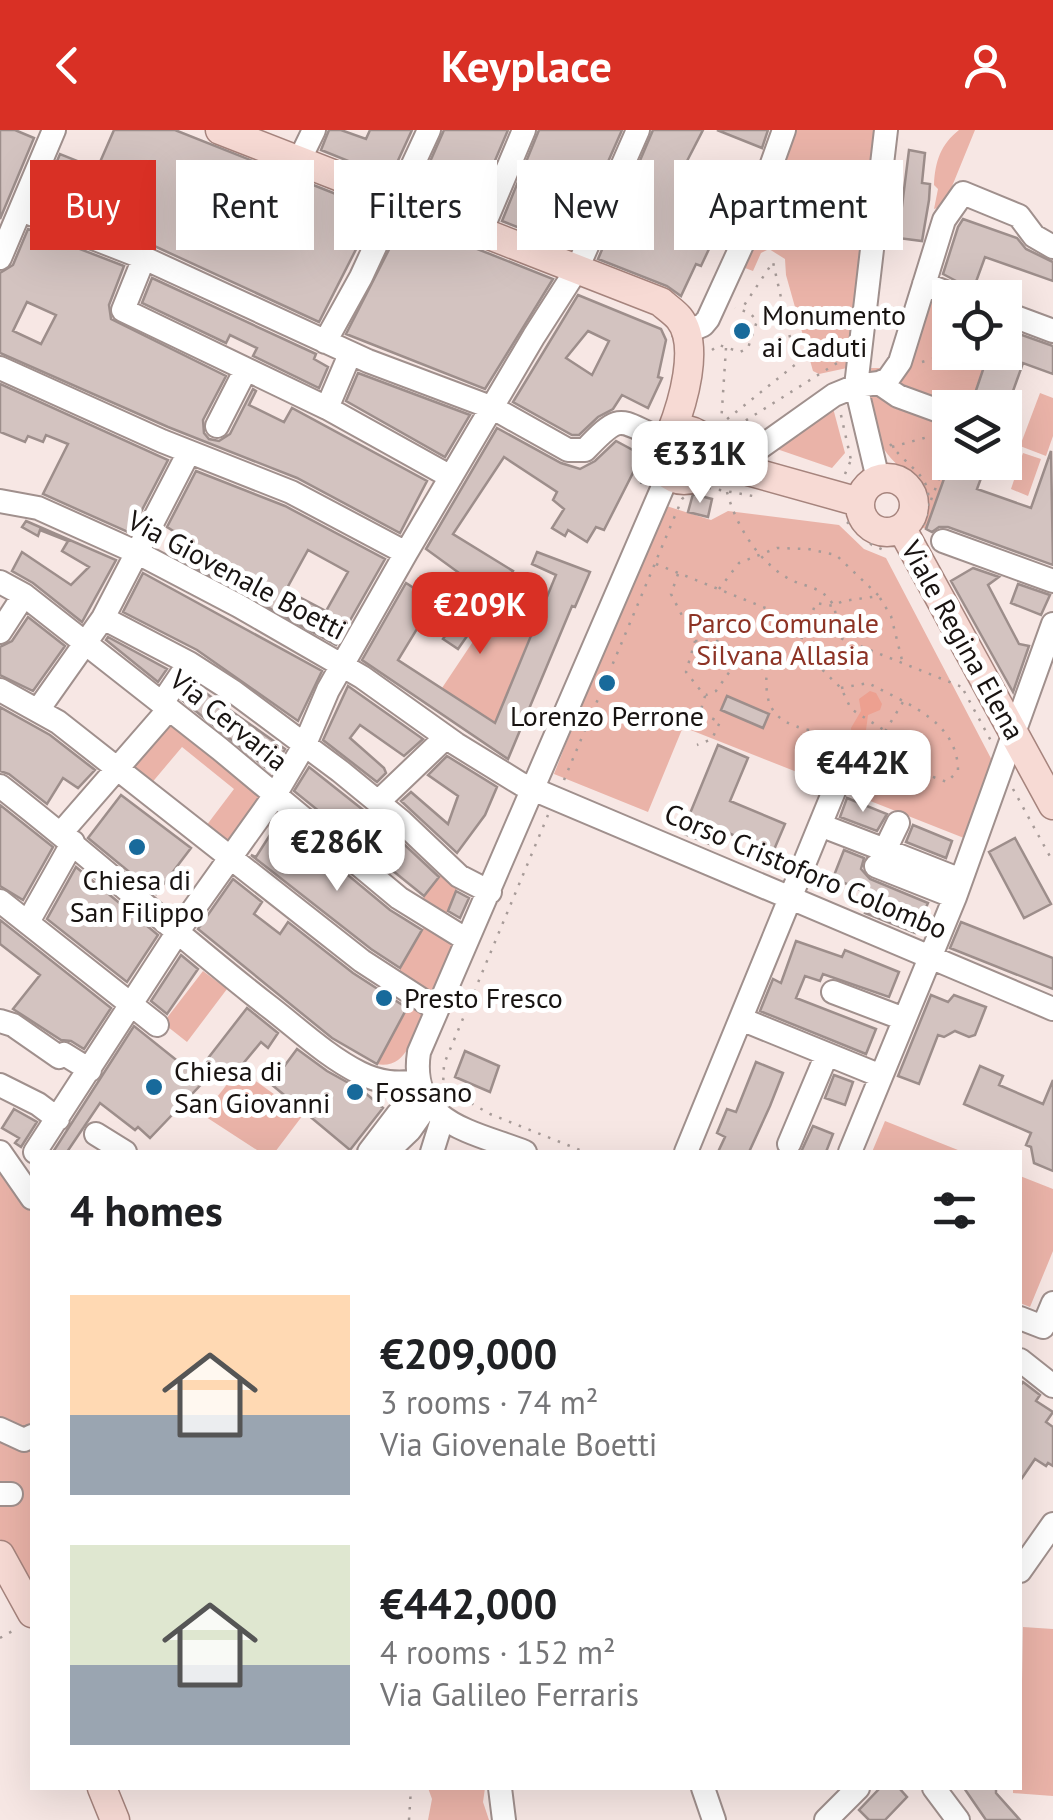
<!DOCTYPE html>
<html lang="en">
<head>
<meta charset="utf-8">
<style>
  :root { --surface:#fff; --page:#f6f6f6; --text:#202124; --muted:#757577; --accent:#d93025 }
  body { margin:0; font-family:"PT Sans",sans-serif; background:var(--page); color:var(--text); height:100vh; display:flex; flex-direction:column; font-size:38px; white-space:nowrap }
  * { box-sizing:border-box; margin:0 }
  p { font-size:32px; color:var(--muted) }
  .icon { flex:none; width:55px; height:55px; fill:none; stroke:currentColor; stroke-width:2; stroke-linecap:round; stroke-linejoin:round }
  .map { position:relative; flex:1; overflow:hidden }
  .drawer { position:absolute; left:30px; top:1020px; width:992px; height:640px; display:flex; flex-direction:column; background:var(--surface); border-radius:0px; box-shadow:0 10px 40px #0002 }
  .drawer>* { flex:none }
  .guide { position:absolute; left:30px; top:30px; width:995px; height:90px; display:flex; gap:20px }
  .buttons { position:absolute; left:932px; top:150px; display:grid; gap:20px }
  .buttons a { display:grid; place-items:center; width:90px; height:90px; border-radius:0px; background:var(--surface); box-shadow:0 10px 40px #0002; font-size:50px }
  .price { position:absolute; translate:-50% -85px; padding:0 22px; border-radius:20px; background:#fff; color:#222; font-size:32px; line-height:65px; filter:drop-shadow(0 2px 5px #0008) }
  .price::after { content:''; position:absolute; left:50%; top:60px; width:30px; height:22px; margin-left:-15px; background:inherit; clip-path:polygon(0 0,100% 0,50% 100%) }
  .price.selected { background:var(--accent); color:#fff }
  ul { padding:0; list-style:none }
  li { display:flex; align-items:center; gap:30px; height:250px; padding:0 40px }
  li span { display:grid; place-items:center; flex:none; width:280px; height:200px; border-radius:0px; color:#555 }
  li>.icon { margin-inline-start:auto }
  span .icon { width:120px; height:120px; fill:#fffc; stroke-width:1 }
  li b { font-size:42px }
  h2 { display:flex; justify-content:space-between; align-items:center; height:120px; padding:0 40px; font-size:42px }
  .chip { padding:0 35px; border-radius:0px; background:var(--surface); box-shadow:0 10px 40px #0002; font-size:35px; line-height:90px }
  .chip.selected { background:var(--accent); color:#fff }
  header { display:flex; justify-content:space-between; align-items:center; height:130px; padding:0 40px; background:var(--accent); color:#fff; font-size:45px; font-weight:700 }
  .map>svg:first-child { display:block }
  .green { fill:#eab3a8 }
  .water { fill:#eda090 }
  .building { fill:#d3c3c0; stroke:#9d8e8b; stroke-width:2.5; fill-rule:evenodd }
  .lines { fill:none; stroke-linecap:round; stroke-linejoin:round }
  .minor-casing { stroke:#a0908d; stroke-width:26 }
  .major-casing { stroke:#a6847d; stroke-width:31 }
  .path { stroke:#a79b98; stroke-width:2.5; stroke-dasharray:2.5 8; stroke-linecap:butt }
  .minor { stroke:#fff; stroke-width:22 }
  .major { stroke:#f7dad4; stroke-width:28 }
  .poi-dot { fill:#186a9b; stroke:#fff; stroke-width:4 }
  .labels { text-anchor:middle; stroke-width:10; stroke-linejoin:round; paint-order:stroke }
  .poi-label { font-size:28px; fill:#181311; stroke:#fff; text-anchor:start }
  .street-label { font-size:28px; fill:#181311; stroke:#fff }
  .park-label { font-size:28px; fill:#8d3325; stroke:#fff }
</style>
</head>
<body>
<header><svg class="icon" aria-label="back" viewBox="0 0 24 24"><path d="M15 5l-7 7 7 7"/></svg>Keyplace<svg class="icon" aria-label="person" viewBox="0 0 24 24"><circle cx="12" cy="8" r="4"/><path d="M4 21q1-7 8-7t8 7"/></svg></header>
<div class="map">
<svg width="1053" height="1690" viewBox="0 0 1053 1690">
  <rect width="100%" height="100%" fill="#f7e7e4"/>
  <path class="green" d="M795,0H879L847,238L819,244L813,241L786,145L785,129L769,119L761,123L753,141L737,135Z
    M959,0H975L944,76L934,79L938,59L934,55C935,31 941,14 959,0Z
    M917,159L950,170V222L989,223L970,277L950,278V332L926,399L918,396C934,349 896,346 878,309C869,289 868,260 864,238H883L891,231Z
    M1040,263L1053,268V306L1046,326L1020,316Z
    M833,278L845,323L832,338L771,317Z
    M1023,323L1041,329L1028,366L1011,359Z
    M660,374L711,390L728,381L839,395L864,419L886,428L996,638L969,710L683,597L648,682L554,644Z
    M527,455L545,468L495,593L442,558L508,459L519,467Z
    M169,593L263,666L225,717L203,700L234,659L182,617L150,655L129,638Z
    M443,741L459,754L445,788L420,772Z
    M426,793L454,811L432,861L398,843Z
    M203,841L227,859L187,912L163,893Z
    M408,876L423,885C412,907 407,940 376,934Z
    M239,939L303,985L275,1022H260L203,985Z
    M885,991L963,1022H872Z
    M0,1032L32,1075V1451L0,1409Z
    M1020,1046L1053,1059V1121L1030,1177L1020,1173Z
    M1023,1497L1053,1499V1666L1013,1663V1658H1020Z
    M428,1658H485L483,1672L489,1690H428L432,1669Z"/>
  <path class="water" d="M870,561L876,563L882,574L880,580L868,585L866,600L857,610L852,608L851,598L861,581L859,569Z"/>
  <path class="building" d="M0,0H15L34,8L0,89Z
    M114,0H175L376,80L319,192L150,114L40,71L60,24L97,39Z
    M329,0H341L366,9L370,0H412L390,48L321,20Z
    M444,0H508L474,80L418,59Z
    M539,0H622L570,118L502,91Z
    M653,0H703L687,31L740,53L701,136L696,134L681,166L667,156L598,129Z
    M717,0H768L762,18Z
    M909,20L925,23L922,53L930,54L929,70L922,111L898,108Z
    M963,89L1017,108L1026,119L1053,132V151L985,127L973,160L943,144L958,97Z
    M404,90L553,149L485,259L346,204Z
    M28,99L124,136L109,175L111,189L226,246L203,290L204,303L209,309L219,311L230,304L253,259L256,261L249,275L284,292L292,278L427,351L400,403L297,348L168,297L0,223V143L13,135ZM27,172L56,185L41,214L13,201Z
    M152,148L316,224L314,229L328,237L319,258L253,226L257,218L230,205L226,213L142,173Z
    M578,165L661,199L666,210L658,247L662,248L648,278L622,265L613,279L598,287L579,305H572L513,272ZM588,201L609,211L592,245L566,228Z
    M1005,199L1053,216V244L1023,233L1007,278H970L989,222H1005Z
    M358,243L470,285L445,327L346,271Z
    M0,254L168,330L130,403L43,364L68,314L46,305L43,312L28,306L25,312L0,302Z
    M497,298L561,333L580,339L595,331L616,311L642,325L604,400L596,397L587,412L568,400L565,406L552,398L564,379L553,370L557,362L504,327L453,404L513,441L495,468L482,459L461,488L474,496L458,519L443,509L455,491L442,481L466,448L426,419Z
    M1051,321L1053,435L948,397H939L932,402L926,399L950,332H987L977,359L1031,378Z
    M196,341L285,376L385,429L336,515L168,422L178,404L167,397ZM308,420L348,442L326,481L286,460Z
    M693,364L712,369L708,387L688,382Z
    M26,391L116,430L82,492L33,453L12,441L22,422L71,455L89,437L62,421L68,411L40,400L38,406L22,397Z
    M537,422L590,442L575,477L572,476L508,629L362,530L406,453L434,471L398,530L495,593L556,445L532,434Z
    M973,438L999,447L988,455L1019,514L1029,516L1013,562L951,451Z
    M143,443L322,541L298,591L197,520L123,482Z
    M1018,454L1050,465L1041,485L1011,473Z
    M28,487L65,516L33,561L0,545V517L12,511Z
    M108,507L167,539L158,552L106,510Z
    M193,554L285,619L271,642L182,570Z
    M348,556L423,609L404,626L360,595L350,608L384,638L386,643L377,652L323,610Z
    M727,566L769,584L763,598L721,580Z
    M0,577L50,605L95,640L78,658L63,648L47,674L9,644L0,641Z
    M718,615L748,628L730,671L785,694L773,722L719,699L712,715L682,703Z
    M447,626L497,657L485,685L457,723L401,671L411,662L448,694L458,666L428,645Z
    M309,637L391,702L439,747L424,766L294,661Z
    M121,665L191,718L156,764L88,708Z
    M847,668L887,684L877,701L840,687Z
    M0,675L53,717L23,770L0,756Z
    M278,687L390,780L422,800L400,838L371,819L251,725L256,727L277,694L275,691Z
    M913,695L952,711L946,728L906,712Z
    M1015,708L1051,774L1024,788L989,722Z
    M844,720L864,728L861,739L870,749L928,773L915,803L865,783L872,765L833,748Z
    M76,737L158,805L127,852L47,789Z
    M233,749L262,772L254,784L280,804L288,792L353,843L407,878L377,934L332,908L198,799Z
    M456,761L469,768L460,788L448,781Z
    M0,790L111,878L84,919L71,911L61,910L13,879L40,845L0,814Z
    M961,792L1053,828V859L950,818Z
    M796,811L842,827L845,820L899,842L889,867L823,844L820,851L805,846L796,868L876,899L866,924L760,881L773,849L781,853Z
    M181,825L198,839L167,884L151,871Z
    M931,865L948,872L954,865L986,877L975,905L969,907L955,901L944,907L938,905L919,954L898,946Z
    M247,878L278,903L268,918L261,912L227,953L214,941L150,1008L138,997L135,1000L100,973L67,1022H53L134,896L195,945Z
    M297,919L327,941L363,961L383,978L350,1020L271,954Z
    M465,921L499,936L490,962L455,947Z
    M756,932L783,943L770,976L749,1022H718L725,1007L717,1003L727,979L736,982Z
    M980,936L1003,946L999,955L1043,974L1053,950V1041L1034,1033L1031,1017L1026,1015L1031,1003L964,974Z
    M834,945L853,952L845,975L825,968Z
    M14,979L37,992L21,1017L15,1013L19,1008L2,998Z
    M813,996L833,1004L826,1022H801Z
    M1023,1252L1040,1265L1036,1271L1053,1282L1046,1292L1053,1297V1336L1048,1333L1046,1336L1035,1329L1020,1351V1256Z
    M880,1658H899L907,1667L885,1690H869L859,1680Z
    M964,1658H996V1663L1020,1690H986Z"/>
  <g class="lines">
    <g class="minor-casing">
      <path id="minor" d="M298,33L314,0
        M21,80L144,128L368,231L493,278L568,320H585C624,279 618,292 664,310
        M481,102L524,0
        M0,128L54,0
        M144,128L123,180L327,278L451,347
        M924,154L961,168
        M1005,183L1053,201
        M684,203L703,195L708,189L746,106L784,0
        M325,212L361,147L429,0
        M0,238L162,311L291,362L406,423
        M879,253L888,249L900,232L944,90L963,63L1019,86L1034,106L1053,117
        M327,278L350,224
        M217,296L245,241
        M734,336L834,265L856,256L879,253L898,266L950,285
        M878,349L856,256L886,0
        M0,371L38,378L138,423L239,476L362,547L456,614L521,654L1053,879
        M943,411L1053,451
        M0,452L24,465L220,619L399,768L467,810
        M103,488L189,533L234,562L340,641L401,691L459,746L490,762
        M0,502L24,465
        M0,560L58,592L362,831L436,879
        M162,573L189,533
        M38,580L103,488L189,322
        M0,656C91,726 176,804 267,875C296,897 326,926 360,943C380,953 397,954 419,951
        M378,672L446,607
        M898,693L885,720L961,750
        M820,695L885,720
        M61,703L169,579
        M876,736L947,764
        M0,771L157,895
        M28,792L73,712
        M833,862L904,889
        M741,889L881,946
        M0,891L13,895L59,927L64,924L90,940
        M0,955L38,974L58,989
        M96,1004L125,1022
        M789,1014L827,924
        M0,1022L32,1068
        M35,1022L183,794L275,665L305,614L328,560L406,423L534,206L577,139L638,0
        M369,1022L398,984L424,965
        M387,1022L410,1000L429,973
        M432,1022L442,990
        M525,1022C475,1002 408,994 419,922L668,345
        M686,1022L834,661
        M850,1022L955,767L1053,494
        M1020,1188L1043,1197L1053,1173
        M1020,1230L1053,1256
        M0,1299L24,1310L32,1306
        M0,1364H11
        M1020,1441L1053,1394
        M500,1658L504,1690
        M703,1658L714,1690
        M934,1658L958,1690
        M826,1690L858,1658"/>
    </g>
    <g class="major-casing">
      <path id="major" d="M220,0L661,172C666,177 674,182 679,188C701,215 682,275 671,303
        M659 325a25 25 0 1 1 50 0a25 25 0 1 1-50 0Z
        M709,330L859,372
        M860 375a27 27 0 1 1 54 0a27 27 0 1 1-54 0Z
        M902,399L1053,675
        M0,1425L32,1483
        M102,1658L115,1690"/>
    </g>
    <path class="path" d="M726,218L721,294L796,234L773,132L741,180
      M712,220L719,215L740,222L748,218L757,191L750,183L735,178
      M922,232L954,222
      M841,285L851,330
      M700,291L713,308
      M737,296L837,233
      M1005,313L1007,314
      M890,314C917,347 938,346 924,395
      M892,317L942,303
      M845,344L851,330
      M641,354L649,323
      M727,362C736,396 759,433 791,450C806,457 822,457 832,473C838,483 835,493 834,504
      M931,370L950,320
      M847,392L872,415L888,422
      M656,434L962,557
      M678,444L671,464L695,511L686,542L705,566L700,583L720,592L712,609L697,615
      M719,459L739,433L777,418L808,419L836,425L879,466L843,471L833,476L816,473L795,525L767,535L742,524
      M880,468L891,486L902,530
      M695,511H721L742,524L716,561L706,565
      M797,525H807L841,558L851,579L884,600
      M767,537C764,574 770,591 809,600C816,602 826,602 832,606C841,611 849,619 858,624L878,613L903,572
      M841,558L868,553C907,574 958,591 958,641L947,652L906,637L878,613
      M964,561L991,611
      M564,650L682,369L698,356L753,366
      M1013,659L1053,732
      M548,685L444,934L443,957L490,984L585,1022
      M0,1508L16,1499
      M409,1690L411,1658"/>
    <use href="#minor" class="minor"/>
    <use href="#major" class="major"/>
  </g>
  <g class="poi-dot">
    <circle cx="742" cy="201" r="10"/>
    <circle cx="607" cy="553" r="10"/>
    <circle cx="137" cy="717" r="10"/>
    <circle cx="384" cy="868" r="10"/>
    <circle cx="154" cy="957" r="10"/>
    <circle cx="355" cy="962" r="10"/>
  </g>
  <g class="labels">
    <g class="poi-label">
      <text x="762" y="195">Monumento<tspan x="762" dy="32">ai Caduti</tspan></text>
      <text x="607" y="596" text-anchor="middle">Lorenzo Perrone</text>
      <text x="137" y="760" text-anchor="middle">Chiesa di<tspan x="137" dy="32">San Filippo</tspan></text>
      <text x="404" y="878">Presto Fresco</text>
      <text x="174" y="951">Chiesa di<tspan x="174" dy="32">San Giovanni</tspan></text>
      <text x="375" y="972">Fossano</text>
    </g>
    <g class="street-label">
      <text transform="translate(237 445) rotate(28)" y="10">Via Giovenale Boetti</text>
      <text transform="translate(963 510) rotate(61)" y="10">Viale Regina Elena</text>
      <text transform="translate(229 590) rotate(39)" y="10">Via Cervaria</text>
      <text transform="translate(806 741) rotate(23)" y="10">Corso Cristoforo Colombo</text>
    </g>
    <g class="park-label">
      <text x="783" y="503">Parco Comunale<tspan x="783" dy="32">Silvana Allasia</tspan></text>
    </g>
  </g>
</svg>
<div class="buttons">
<a><svg class="icon" aria-label="locate" viewBox="0 0 24 24"><circle cx="12" cy="12" r="6"/><path d="M12 2v4M12 18v4M2 12h4M18 12h4"/></svg></a>
<a><svg class="icon" aria-label="layers" viewBox="0 0 24 24"><path d="M12 4l9 5-9 5-9-5zM3 14l9 5 9-5"/></svg></a>
</div>
<b class="price" style="left:700px;top:376px">€331K</b>
<b class="price selected" style="left:480px;top:527px">€209K</b>
<b class="price" style="left:863px;top:685px">€442K</b>
<b class="price" style="left:337px;top:764px">€286K</b>
<div class="guide">
<a class="chip selected">Buy</a>
<a class="chip">Rent</a>
<a class="chip">Filters</a>
<a class="chip">New</a>
<a class="chip">Apartment</a>
</div>
<section class="drawer">
<h2>4 homes<svg class="icon" aria-label="filters" viewBox="0 0 24 24"><path d="M4 7h16M4 17h16"/><circle cx="9" cy="7" r="2"/><circle cx="15" cy="17" r="2"/></svg></h2>
<ul>
<li><span style="background:linear-gradient(#ffd9b3 60%,#9aa5b1 0)"><svg class="icon" aria-label="home" viewBox="0 0 24 24"><path d="M3 11l9-7 9 7M6 9v11h12V9"/></svg></span><div><b>€209,000</b><p>3 rooms · 74 m²</p><p>Via Giovenale Boetti</p></div></li>
<li><span style="background:linear-gradient(#dfe7d0 60%,#9aa5b1 0)"><svg class="icon" aria-label="home" viewBox="0 0 24 24"><path d="M3 11l9-7 9 7M6 9v11h12V9"/></svg></span><div><b>€442,000</b><p>4 rooms · 152 m²</p><p>Via Galileo Ferraris</p></div></li>
</ul>
</section>
</div>
</body>
</html>
